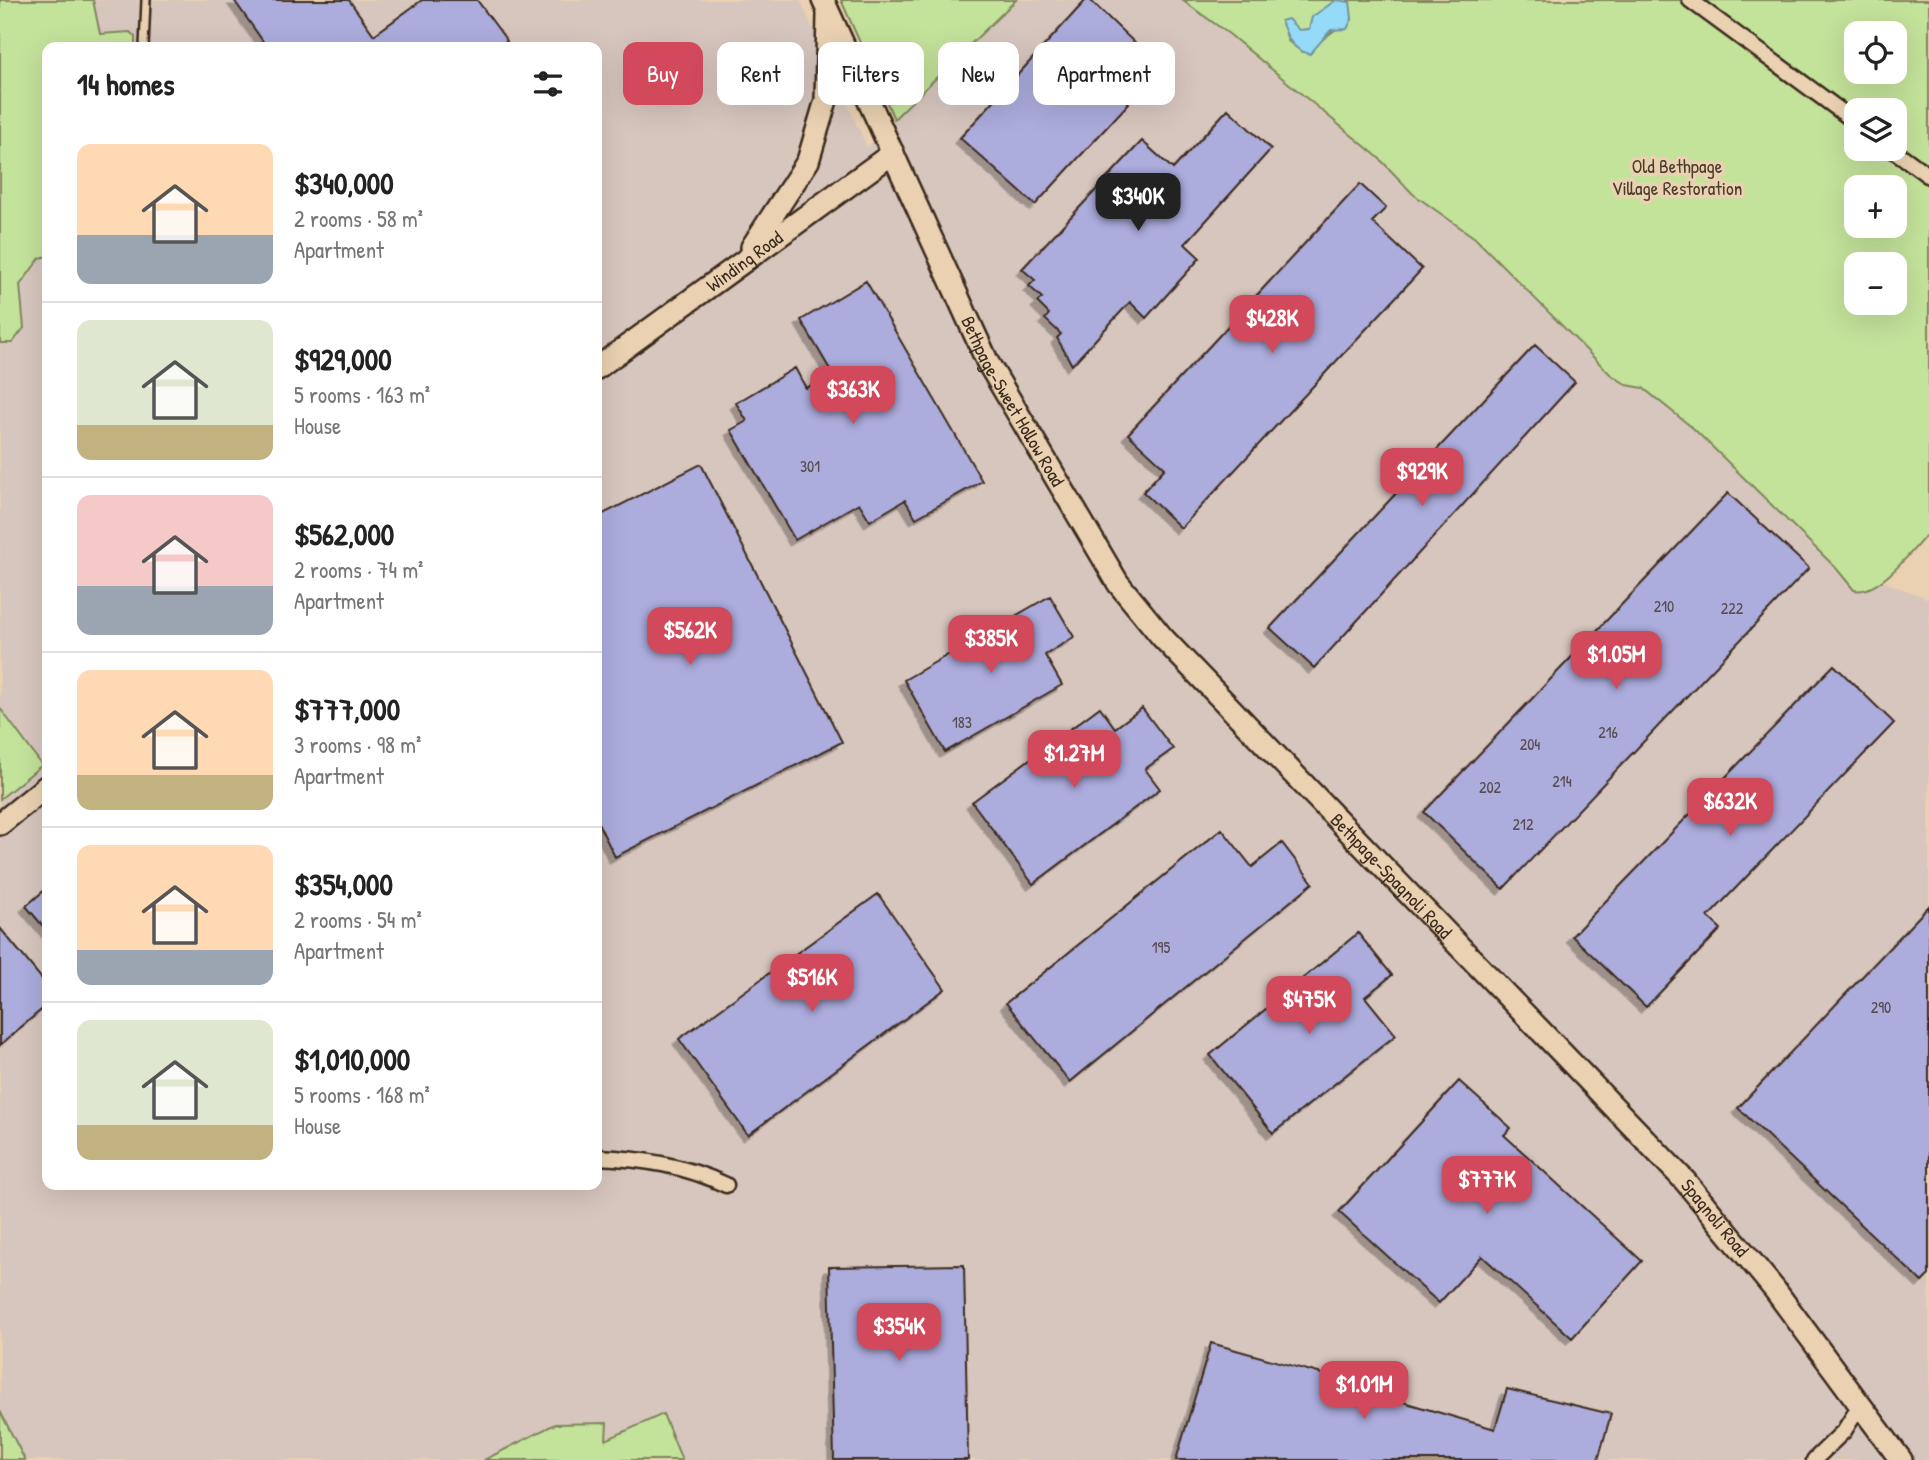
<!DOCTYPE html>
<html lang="en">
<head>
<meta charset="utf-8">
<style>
  :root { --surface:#fff; --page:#f2f2f2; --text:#222; --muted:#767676; --line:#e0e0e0; --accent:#d1495b }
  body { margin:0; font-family:"Patrick Hand",sans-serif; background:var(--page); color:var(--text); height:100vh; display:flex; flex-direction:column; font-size:26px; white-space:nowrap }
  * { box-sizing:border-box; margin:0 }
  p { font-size:23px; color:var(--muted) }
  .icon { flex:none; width:38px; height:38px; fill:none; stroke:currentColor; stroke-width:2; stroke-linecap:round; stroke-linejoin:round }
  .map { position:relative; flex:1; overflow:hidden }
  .side { position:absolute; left:42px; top:42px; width:560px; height:1148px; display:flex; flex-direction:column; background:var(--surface); border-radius:14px; box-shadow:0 7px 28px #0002 }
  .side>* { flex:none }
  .banner { position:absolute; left:623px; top:42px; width:665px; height:63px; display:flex; gap:14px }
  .tools { position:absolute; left:1844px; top:21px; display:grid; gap:14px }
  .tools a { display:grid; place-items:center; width:63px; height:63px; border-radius:14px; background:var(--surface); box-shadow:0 7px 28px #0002; font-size:35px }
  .price { position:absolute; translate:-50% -60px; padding:0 16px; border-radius:14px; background:var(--accent); color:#fff; font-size:23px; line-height:46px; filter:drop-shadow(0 2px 4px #0008) }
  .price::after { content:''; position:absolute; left:50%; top:42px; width:21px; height:16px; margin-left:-10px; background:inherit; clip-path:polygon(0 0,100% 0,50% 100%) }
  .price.active { background:#222; color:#fff }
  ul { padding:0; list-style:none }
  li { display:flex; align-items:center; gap:21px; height:175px; padding:0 35px }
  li+li { border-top:2px solid var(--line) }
  li span { display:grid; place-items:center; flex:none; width:196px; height:140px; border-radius:14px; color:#555 }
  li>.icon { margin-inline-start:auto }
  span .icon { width:84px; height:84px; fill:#fffc; stroke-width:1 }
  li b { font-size:30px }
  h2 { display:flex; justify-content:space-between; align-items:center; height:84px; padding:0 35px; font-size:30px }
  .chip { padding:0 24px; border-radius:14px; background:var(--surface); box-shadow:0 7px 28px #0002; font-size:24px; line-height:63px }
  .chip.active { background:var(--accent); color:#fff }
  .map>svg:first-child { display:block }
  .built { fill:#d7c6be; fill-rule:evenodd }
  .green { fill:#c3e29a; stroke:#7f865c; stroke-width:2; fill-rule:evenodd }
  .water { fill:#95dbf7; stroke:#7194a0; stroke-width:2 }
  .building { fill:#acacdd; stroke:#3b2a1e; stroke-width:2; filter:url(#shadow) }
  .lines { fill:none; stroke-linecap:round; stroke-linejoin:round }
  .lane-casing { stroke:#3b2a1e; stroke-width:12 }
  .street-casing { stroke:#3b2a1e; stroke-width:19 }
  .secondary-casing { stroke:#3b2a1e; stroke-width:26 }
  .lane { stroke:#e9d1b1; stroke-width:7 }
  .street { stroke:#e9d1b1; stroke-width:14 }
  .secondary { stroke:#e9d1b1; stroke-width:21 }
  .labels { text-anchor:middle; stroke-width:7; stroke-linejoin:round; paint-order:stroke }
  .number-label { font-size:16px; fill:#574a4e }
  .park-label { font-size:19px; fill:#493c2a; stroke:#e9d1b1 }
  .street-label { font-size:19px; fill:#3b2a1e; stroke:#e9d1b1 }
</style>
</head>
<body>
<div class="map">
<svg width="1929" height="1460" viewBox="0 0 1929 1460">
  <defs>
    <filter id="shadow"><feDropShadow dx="-5.5" dy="5.5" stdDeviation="0" flood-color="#0004"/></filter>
  </defs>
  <rect width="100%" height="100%" fill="#e9d1b1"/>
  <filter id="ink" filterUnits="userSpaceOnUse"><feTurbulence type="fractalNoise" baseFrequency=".0143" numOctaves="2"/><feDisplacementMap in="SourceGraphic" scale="14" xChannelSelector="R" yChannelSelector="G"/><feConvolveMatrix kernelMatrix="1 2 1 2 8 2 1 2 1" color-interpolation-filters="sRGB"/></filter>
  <g filter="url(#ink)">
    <path class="built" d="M0,0H800L867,147L1016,0H1182L1229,34L1882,581L1929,599V1460H0ZM47,47H597V1185H47Z"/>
    <path class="green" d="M0,0H93L100,34L130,32L135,37V47H47V256L40,258L20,285L24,328L12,343H0Z
      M841,0H1016L894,119Z
      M1182,0H1336L1309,29L1286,34L1288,41L1302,52C1322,43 1332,29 1352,19L1348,0H1929V532C1913,549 1879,596 1854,590L1836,568L1694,429L1643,388L1627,385L1610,374L1475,238L1413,194L1379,158L1229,34ZM1857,33H1895V72H1857ZM1857,110H1895V149H1857ZM1857,187H1895V226H1857ZM1857,264H1895V303H1857Z
      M0,708L42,765L0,799Z
      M0,1411L25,1460H0Z
      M663,1414L682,1460H484L555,1424L607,1423L606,1440Z"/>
    <path class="water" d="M1336,0L1350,2L1352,19L1347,29L1331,30L1310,54C1292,50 1287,37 1281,21L1288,19L1299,30L1309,29L1312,17Z"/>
    <path class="building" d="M234,0H349L374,35L422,0H477L507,41L499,47H267Z
      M1086,0H1090L1138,46L1105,82L1129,103L1035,205L960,138Z
      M1228,109L1271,149L1185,244L1200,258L1146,318L1130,302L1072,365L1057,338L1061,334L1045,319L1049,314L1037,302L1042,298L1029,286L1035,280L1022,269L1142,141L1173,169Z
      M1360,184L1386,208L1372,222L1422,269L1181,528L1143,492L1165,468L1128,434Z
      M866,281L982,481L916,518L905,500L870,521L859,503L795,540L731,430L747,421L736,403L795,368L806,388L832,373L801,320Z
      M1535,345L1575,382L1314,668L1270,628Z
      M701,464L842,742L615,857L597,821V517Z
      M1728,493L1809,568L1503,889L1424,812Z
      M1050,596L1074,637L1045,655L1062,685L945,752L904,680Z
      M1834,665L1894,723L1708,917L1721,929L1646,1007L1572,936Z
      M1100,707L1115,728L1142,708L1173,749L1145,769L1160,789L1033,884L972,802Z
      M1222,829L1252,867L1282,843L1313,883L1070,1082L1006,1003Z
      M47,888V931L26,906Z
      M878,894L945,989L748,1135L679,1039Z
      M1929,906V1275L1922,1282L1738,1108Z
      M0,928L47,985V1005L0,1045Z
      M1358,933L1392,975L1365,997L1396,1035L1273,1133L1210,1055Z
      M1459,1081L1511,1128L1504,1135L1642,1261L1572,1338L1482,1256L1439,1303L1339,1212Z
      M964,1265L968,1460H834L829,1267Z
      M1211,1343L1336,1378L1335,1382L1495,1429L1507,1389L1611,1414L1598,1460H1176Z"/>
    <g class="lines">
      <g class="lane-casing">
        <path id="lane" d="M144,47L146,0"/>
      </g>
      <g class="street-casing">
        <path id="street" d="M1690,0L1857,123
          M1892,149L1929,176
          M597,1157C643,1159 684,1165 726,1185
          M1814,1460L1844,1431L1861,1404"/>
      </g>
      <g class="secondary-casing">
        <g id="secondary">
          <path id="s1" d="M823,0L988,363L1118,583L1162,637L1685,1181L1775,1290L1901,1460"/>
          <path d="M752,247L808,161L826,100L828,15"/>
          <path id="s2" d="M597,368L893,153"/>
          <path d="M0,824L47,786"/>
        </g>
      </g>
      <use href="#lane" class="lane"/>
      <use href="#street" class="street"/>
      <use href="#secondary" class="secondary"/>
    </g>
  </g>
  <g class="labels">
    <g class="number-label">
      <text x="810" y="472">301</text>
      <text x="1664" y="612">210</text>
      <text x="1732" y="614">222</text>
      <text x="962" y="728">183</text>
      <text x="1608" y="738">216</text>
      <text x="1530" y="750">204</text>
      <text x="1562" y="787">214</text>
      <text x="1490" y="793">202</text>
      <text x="1523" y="830">212</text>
      <text x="1161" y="953">195</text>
      <text x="1881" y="1013">290</text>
    </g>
    <g class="park-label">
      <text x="1677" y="173">Old Bethpage<tspan x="1677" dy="22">Village Restoration</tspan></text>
    </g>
    <g class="street-label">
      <text dy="7" stroke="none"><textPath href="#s2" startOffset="182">Winding Road</textPath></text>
      <text dy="7" stroke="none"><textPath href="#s1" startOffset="444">Bethpage-Sweet Hollow Road</textPath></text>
      <text dy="7" stroke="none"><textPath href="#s1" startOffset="1055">Bethpage-Spagnoli Road</textPath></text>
      <text dy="7" stroke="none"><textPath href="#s1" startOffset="1526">Spagnoli Road</textPath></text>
    </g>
  </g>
</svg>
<div class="tools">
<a><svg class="icon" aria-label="locate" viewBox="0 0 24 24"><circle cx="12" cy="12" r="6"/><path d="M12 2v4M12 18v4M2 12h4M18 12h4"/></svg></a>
<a><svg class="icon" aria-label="layers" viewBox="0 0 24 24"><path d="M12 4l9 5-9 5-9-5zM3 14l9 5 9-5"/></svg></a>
<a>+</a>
<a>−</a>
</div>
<b class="price active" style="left:1138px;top:233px">$340K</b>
<b class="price" style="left:1272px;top:355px">$428K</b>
<b class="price" style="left:853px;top:426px">$363K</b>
<b class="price" style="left:1422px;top:508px">$929K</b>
<b class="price" style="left:690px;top:667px">$562K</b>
<b class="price" style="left:991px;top:675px">$385K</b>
<b class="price" style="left:1616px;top:691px">$1.05M</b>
<b class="price" style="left:1074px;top:790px">$1.27M</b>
<b class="price" style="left:1730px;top:838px">$632K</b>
<b class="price" style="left:812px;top:1014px">$516K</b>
<b class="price" style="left:1309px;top:1036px">$475K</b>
<b class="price" style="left:1487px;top:1216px">$777K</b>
<b class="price" style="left:899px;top:1363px">$354K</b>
<b class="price" style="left:1364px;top:1421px">$1.01M</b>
<div class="banner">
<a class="chip active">Buy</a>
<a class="chip">Rent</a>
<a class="chip">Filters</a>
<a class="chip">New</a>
<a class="chip">Apartment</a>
</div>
<section class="side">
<h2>14 homes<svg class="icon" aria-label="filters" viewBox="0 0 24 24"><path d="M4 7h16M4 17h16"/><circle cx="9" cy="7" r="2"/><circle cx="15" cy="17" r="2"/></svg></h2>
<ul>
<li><span style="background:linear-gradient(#ffd9b3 65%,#9aa5b1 0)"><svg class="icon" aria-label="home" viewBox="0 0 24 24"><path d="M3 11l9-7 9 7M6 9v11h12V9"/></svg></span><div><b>$340,000</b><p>2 rooms · 58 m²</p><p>Apartment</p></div></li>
<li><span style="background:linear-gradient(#dfe7d0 75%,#c2b280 0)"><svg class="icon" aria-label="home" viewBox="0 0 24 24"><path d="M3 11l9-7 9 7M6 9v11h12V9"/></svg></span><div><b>$929,000</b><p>5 rooms · 163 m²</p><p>House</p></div></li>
<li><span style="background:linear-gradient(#f6c9c9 65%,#9aa5b1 0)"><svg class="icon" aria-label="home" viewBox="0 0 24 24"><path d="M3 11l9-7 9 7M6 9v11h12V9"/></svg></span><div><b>$562,000</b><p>2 rooms · 74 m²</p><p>Apartment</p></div></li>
<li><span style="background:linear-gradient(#ffd9b3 75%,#c2b280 0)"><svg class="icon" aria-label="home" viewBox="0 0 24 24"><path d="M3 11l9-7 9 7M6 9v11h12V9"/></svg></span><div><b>$777,000</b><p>3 rooms · 98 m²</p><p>Apartment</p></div></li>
<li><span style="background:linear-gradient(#ffd9b3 75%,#9aa5b1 0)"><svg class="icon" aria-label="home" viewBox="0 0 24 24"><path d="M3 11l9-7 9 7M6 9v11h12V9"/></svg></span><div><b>$354,000</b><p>2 rooms · 54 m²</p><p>Apartment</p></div></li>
<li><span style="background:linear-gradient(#dfe7d0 75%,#c2b280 0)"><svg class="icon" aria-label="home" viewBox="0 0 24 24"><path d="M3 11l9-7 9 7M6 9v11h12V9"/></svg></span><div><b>$1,010,000</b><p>5 rooms · 168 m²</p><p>House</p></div></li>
</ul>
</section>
</div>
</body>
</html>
